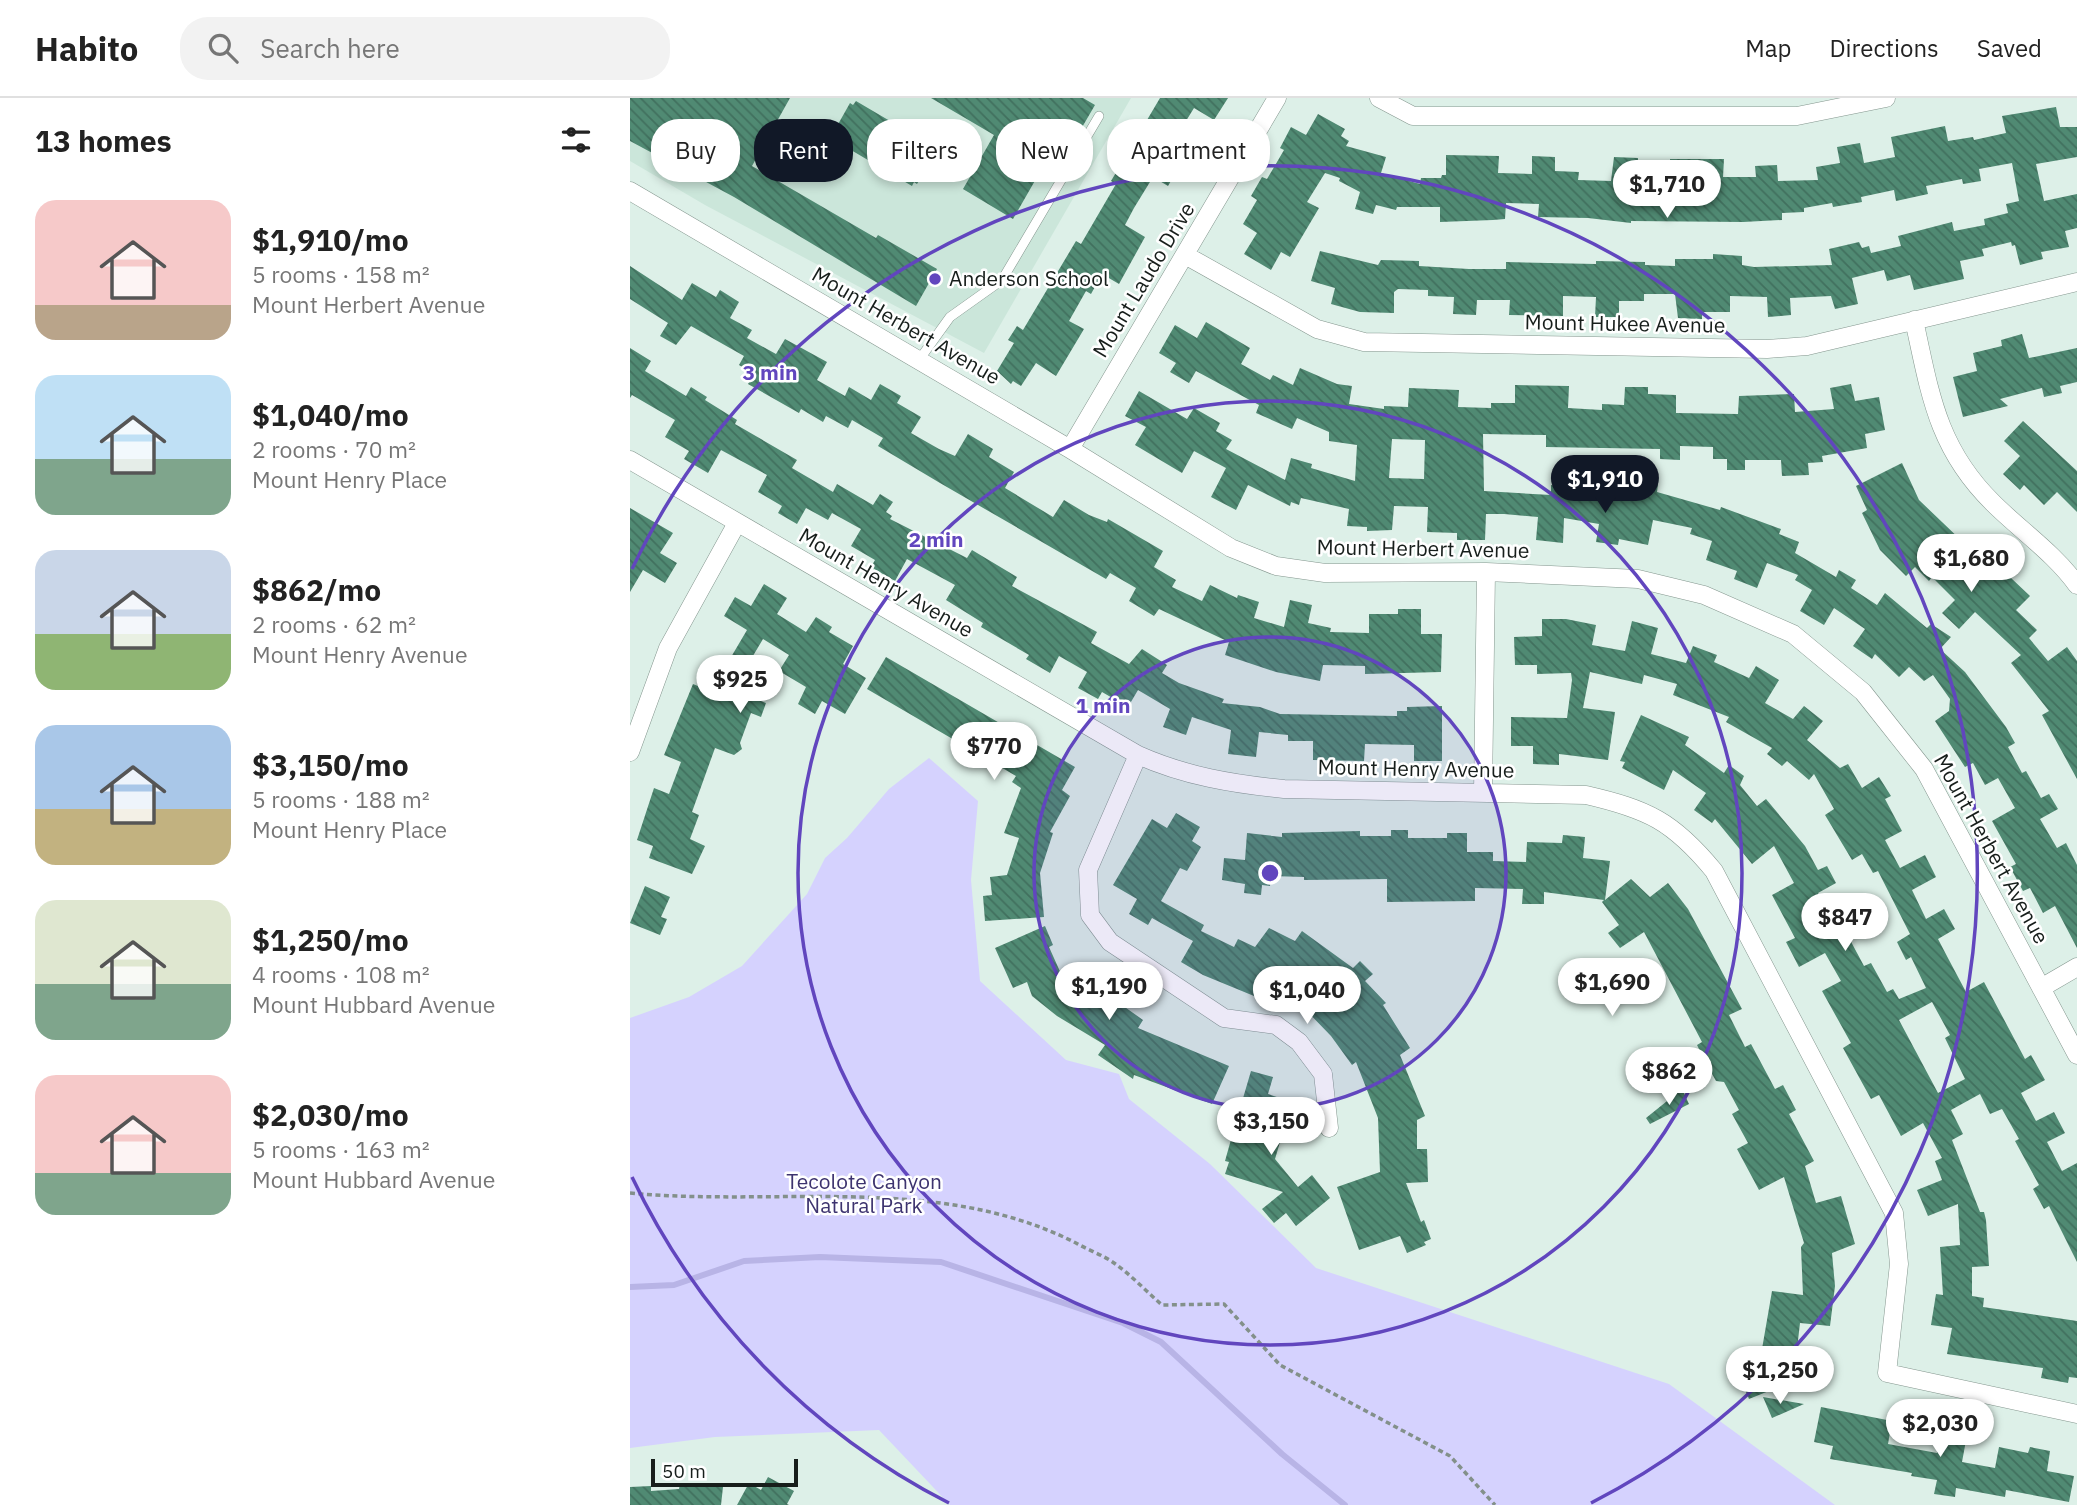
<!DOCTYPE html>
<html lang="en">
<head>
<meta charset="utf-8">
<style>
  :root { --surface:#fff; --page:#f2f2f2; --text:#222; --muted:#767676; --line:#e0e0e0; --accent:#111827 }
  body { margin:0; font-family:"IBM Plex Sans",sans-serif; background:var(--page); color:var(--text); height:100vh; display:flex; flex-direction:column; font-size:26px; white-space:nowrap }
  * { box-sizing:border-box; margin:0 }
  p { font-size:23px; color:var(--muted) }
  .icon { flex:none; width:38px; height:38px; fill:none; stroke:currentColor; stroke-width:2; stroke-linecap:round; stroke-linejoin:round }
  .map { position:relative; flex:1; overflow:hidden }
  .side { display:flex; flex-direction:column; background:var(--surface); width:630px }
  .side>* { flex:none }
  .hud { position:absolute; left:21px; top:21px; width:665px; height:63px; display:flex; gap:14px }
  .scale { position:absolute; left:21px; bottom:18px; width:147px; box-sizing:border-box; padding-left:7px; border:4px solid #171e1b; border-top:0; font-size:19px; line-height:24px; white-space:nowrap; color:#171e1b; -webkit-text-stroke:5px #fff; paint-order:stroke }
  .price { position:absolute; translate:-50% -60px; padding:0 16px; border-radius:24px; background:#fff; color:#222; font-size:23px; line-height:46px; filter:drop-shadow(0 2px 4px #0008) }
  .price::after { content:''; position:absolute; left:50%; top:42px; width:21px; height:16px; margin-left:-10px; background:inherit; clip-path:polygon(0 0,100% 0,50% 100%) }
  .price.selected { background:var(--accent); color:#fff }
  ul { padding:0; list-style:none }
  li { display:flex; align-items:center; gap:21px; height:175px; padding:0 35px }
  li span { display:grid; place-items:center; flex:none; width:196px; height:140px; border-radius:21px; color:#555 }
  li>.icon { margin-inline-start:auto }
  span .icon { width:84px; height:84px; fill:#fffc; stroke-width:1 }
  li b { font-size:30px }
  h2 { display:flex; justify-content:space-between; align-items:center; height:84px; padding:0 35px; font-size:30px }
  .chip { padding:0 24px; border-radius:28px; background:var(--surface); box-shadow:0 4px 10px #0003; font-size:24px; line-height:63px }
  .chip.selected { background:var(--accent); color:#fff }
  header { display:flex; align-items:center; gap:42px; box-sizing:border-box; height:98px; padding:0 35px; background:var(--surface); border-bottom:2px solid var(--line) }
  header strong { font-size:33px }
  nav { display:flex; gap:38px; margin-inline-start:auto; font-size:24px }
  .search { width:490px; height:63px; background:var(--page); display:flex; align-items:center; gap:18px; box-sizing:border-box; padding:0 24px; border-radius:28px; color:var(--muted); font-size:26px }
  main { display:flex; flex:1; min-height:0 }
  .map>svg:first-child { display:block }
  .built { fill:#cbe6da }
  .green { fill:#d5d2fe }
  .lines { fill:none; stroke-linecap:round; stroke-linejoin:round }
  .stream { stroke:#b8b4e6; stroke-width:6 }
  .building { fill:url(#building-back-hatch); fill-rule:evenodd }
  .service-casing { stroke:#84968e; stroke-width:10 }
  .minor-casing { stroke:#84968e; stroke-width:19 }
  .path { stroke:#83908a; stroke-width:3.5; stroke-dasharray:5 3.5; stroke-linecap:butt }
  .service { stroke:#fff; stroke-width:9 }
  .minor { stroke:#fff; stroke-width:18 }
  .ring { fill:none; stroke:#6146be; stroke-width:3.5 }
  .poi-dot { fill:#6146be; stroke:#fff; stroke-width:2.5 }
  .labels { text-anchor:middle; stroke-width:5; stroke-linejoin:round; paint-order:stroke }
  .poi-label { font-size:21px; fill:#171e1b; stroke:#fff; text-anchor:start }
  .street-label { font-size:21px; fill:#171e1b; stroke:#fff }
  .park-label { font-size:21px; fill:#3d336f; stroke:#fff }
  .centre { fill:#6146be; stroke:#fff; stroke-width:3.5 }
  .ring-label { font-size:21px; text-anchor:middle; font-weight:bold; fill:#6146be; stroke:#fff; stroke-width:5; stroke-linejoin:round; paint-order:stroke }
</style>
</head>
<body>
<header>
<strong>Habito</strong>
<div class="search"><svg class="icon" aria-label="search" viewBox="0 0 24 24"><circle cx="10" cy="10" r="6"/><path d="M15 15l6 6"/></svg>Search here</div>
<nav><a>Map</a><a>Directions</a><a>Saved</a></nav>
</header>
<main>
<section class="side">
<h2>13 homes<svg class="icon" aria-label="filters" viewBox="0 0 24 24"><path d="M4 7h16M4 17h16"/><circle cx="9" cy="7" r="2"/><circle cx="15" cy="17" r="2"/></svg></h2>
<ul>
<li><span style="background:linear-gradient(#f6c9c9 75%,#b9a48a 0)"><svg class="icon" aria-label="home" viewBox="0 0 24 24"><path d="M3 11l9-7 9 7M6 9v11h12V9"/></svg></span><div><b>$1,910/mo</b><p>5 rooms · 158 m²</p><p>Mount Herbert Avenue</p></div></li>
<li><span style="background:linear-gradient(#bfe0f5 60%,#7fa58c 0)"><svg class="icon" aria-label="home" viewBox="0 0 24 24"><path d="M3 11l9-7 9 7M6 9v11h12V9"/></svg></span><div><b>$1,040/mo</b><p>2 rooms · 70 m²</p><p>Mount Henry Place</p></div></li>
<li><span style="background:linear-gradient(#c9d6e8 60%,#8fb573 0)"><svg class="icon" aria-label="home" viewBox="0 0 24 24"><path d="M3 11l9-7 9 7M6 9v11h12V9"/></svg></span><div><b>$862/mo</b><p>2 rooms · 62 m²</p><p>Mount Henry Avenue</p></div></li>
<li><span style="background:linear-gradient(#a9c7e8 60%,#c2b280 0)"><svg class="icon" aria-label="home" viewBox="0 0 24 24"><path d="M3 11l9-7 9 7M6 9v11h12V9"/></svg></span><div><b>$3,150/mo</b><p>5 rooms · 188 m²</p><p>Mount Henry Place</p></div></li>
<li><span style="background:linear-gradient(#dfe7d0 60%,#7fa58c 0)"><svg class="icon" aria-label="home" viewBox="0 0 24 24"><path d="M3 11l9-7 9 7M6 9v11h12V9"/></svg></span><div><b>$1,250/mo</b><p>4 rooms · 108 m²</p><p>Mount Hubbard Avenue</p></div></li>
<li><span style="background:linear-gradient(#f6c9c9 70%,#7fa58c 0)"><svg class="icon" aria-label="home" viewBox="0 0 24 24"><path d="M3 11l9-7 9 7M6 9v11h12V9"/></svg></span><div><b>$2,030/mo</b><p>5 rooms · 163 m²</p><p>Mount Hubbard Avenue</p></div></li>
</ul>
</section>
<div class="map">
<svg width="1447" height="1407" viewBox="0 0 1447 1407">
  <defs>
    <pattern id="building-back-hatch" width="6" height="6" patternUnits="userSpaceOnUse" patternTransform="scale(1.75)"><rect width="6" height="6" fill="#508a73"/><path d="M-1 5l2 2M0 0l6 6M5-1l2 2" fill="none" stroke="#41705e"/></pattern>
  </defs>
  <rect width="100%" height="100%" fill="#ddf0e8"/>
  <path class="built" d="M0,0H501L354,255L75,107L0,63Z"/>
  <path class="green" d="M299,660L348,703L341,782L350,883L436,962L489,976L499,1001L580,1066L686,1170L1039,1286L1205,1407H320L249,1332L85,1339L0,1350V920L59,899L112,868L177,796L195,760L217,740L259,691Z"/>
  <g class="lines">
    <path class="stream" d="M0,1189L44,1187L114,1163L190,1159L311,1164L493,1225L531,1244L652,1356L715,1407"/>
  </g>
  <path class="building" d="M0,0H160L122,68L246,140L248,137L307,171L286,208L104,99L0,43Z
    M301,0H453L465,7L426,74L414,67L383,121L333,91L364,37Z
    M530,0H598L584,22L564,10L548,36L563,45L538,88L523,79L504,110L495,127L515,139L489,186L472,176L461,196L456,193L439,223L454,231L426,278L406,265L391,288L383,283L381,286L367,273L384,245L378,242L387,228L393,232L446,143L451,146L486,86L481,83Z
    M226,3L304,49L302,53L306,55L287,86L284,84L282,88L204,42L205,39L202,37L220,5L223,7Z
    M1426,9L1430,29H1447V59L1406,66L1414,103L1447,96V130L1435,133L1439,149L1411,154L1413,161L1390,167L1385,147L1382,148L1381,144L1352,151L1354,158L1330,163L1334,181L1284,192L1280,177L1257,183L1254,172L1222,180L1228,206L1205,211L1201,198L1160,200L1161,217L1138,219L1137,199L1100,198V214H1072V221L1048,220L1045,196H1014V203H989V219H965L966,199L933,198V218L879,217L880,202H847L846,217L823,216L824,199L798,198V192L768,191L764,194V215L730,214L701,206L705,190L681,183L690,153L748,167L751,162L789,163V168L839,171H876V164L966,166V163L1015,164V167L1045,168V161H1083V156L1112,158V167L1124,169L1202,167L1199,151L1229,144L1232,150L1239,148L1241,155L1271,148L1268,138L1322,124L1324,133L1355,127L1354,121L1378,115L1376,106L1389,103L1382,65L1349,71L1351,83L1333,86L1332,81L1296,88L1298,96L1266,103L1264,92L1231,99L1232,104L1203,109L1202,105L1174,110V114L1152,115V122L1113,124L1001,123V125L958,120L908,119L909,106L876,105L875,121L863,122L810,124V109H767L766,112L746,107L743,116L725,111L730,94L709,83L710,80L695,75L677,104L689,110L660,159L651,154L641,172L614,156L627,135L613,126L627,102L621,98L632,79L637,81L654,52L650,50L661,29L676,37L688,16L715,31L711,38L719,43L716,48L756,59L751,75L790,86L791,80H811L812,77H816V57L869,58L868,75L902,76V58L925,59V73L949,74L948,82L981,83L984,59L1008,60V77L1040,78V61H1094L1093,79H1126L1125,68L1147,67L1148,83L1188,82L1186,69L1210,65L1207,49L1230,45L1234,65L1265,59L1261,39L1315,28L1318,43L1343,39L1344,42L1376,35L1372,18Z
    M0,168L52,202L62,185L86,199L90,192L109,204L100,220L122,232L117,240L146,256L155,241L197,264L187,282L215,298L219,289L241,302L250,286L271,298L267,305L291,319L281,335L309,351L325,358L338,336L363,351L359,359L384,374L375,390L423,419L434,402L459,417L477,424L478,421L533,453L524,469L546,482L542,489L572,503L580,487L607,500L608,497L629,504L624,520L654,529L660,502L682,507L678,525L701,530L700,534L739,535V516H768V511H791V536H812L811,574L735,576V568L693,567L690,583L646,574L595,557L599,544L529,511L524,518L499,503L506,490L480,475L476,481L310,385L248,348L253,340L222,322L218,330L196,318L193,324L171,311L169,315L118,286L124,276L109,267L114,258L61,228L46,247L30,238L38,225L0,201Z
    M576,224L620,250L611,266L640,282L643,277L663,287L670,270L707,286L722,288L719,306L754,311V308L778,309L779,290L829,292L828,309L861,310V305H885V287L939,288L938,310L972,312V306L994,307L995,289H1018V296L1046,297V315L1108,316L1109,298L1164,296L1165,314L1204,311L1200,290L1221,286L1225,303L1249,299L1255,332L1235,336L1237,350L1192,358L1193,364L1178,365L1179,377L1152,378L1151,362H1115V372H1097V361H1083V349L1050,348V362L1030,361V351L916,349V337L853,336L854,393L921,397V387L976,399L977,391L1007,395L1011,383L1028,386L1027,394L1090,412L1091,409L1151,431L1149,436L1169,444L1165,455L1206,479L1209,472L1226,482L1221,490L1247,507L1255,495L1297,530L1301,526L1321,539L1310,551L1335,574L1376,629L1385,645L1378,649L1392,675L1396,673L1411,700L1419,696L1428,711L1410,721L1427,750L1436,745L1447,767V850L1425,808L1413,815L1400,790L1393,793L1380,769L1386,766L1362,723L1385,710L1368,680L1355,687L1343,665L1335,669L1305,623L1319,613L1320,601L1303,577L1294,583L1279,569L1269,579L1245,556L1242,561L1223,548L1235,531L1204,510L1194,527L1170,513L1182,492L1165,482L1168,477L1137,465L1127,490L1104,481L1107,473L1076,462L1082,443L1060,436L1062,430L1023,422L1018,447L989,441L988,447L966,444L969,426L934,420L933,445L906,442L908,419L874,416H856L855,442H827V435L797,434L798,409L764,408L762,432L737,433V429L717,428L719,411L671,400L669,407L661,404L660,408L618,387L606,412L581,399L596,370L564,353L552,375L505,347L516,329L495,318L509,293L557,321L564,310L590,325L586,333L602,342L596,351L655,382L661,360L682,366L681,370L725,383L727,347L699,343V334L667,320L662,331L626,315L629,307L566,273L559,285L540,274L546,265L529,255L545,227L567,240ZM762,341L795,342L794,381L759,380Z
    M1392,236L1399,260L1447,250V284L1430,288L1432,295L1414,299L1412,290L1370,301L1378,308L1333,319L1323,279L1347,273L1343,255L1372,248L1371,242Z
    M0,250L21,263L15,273L56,298L61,289L77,299L75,302L107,322L105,326L167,362L162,370L203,394L207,386L243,407L250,396L263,404L256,414L262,418L260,421L337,460L342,452L387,479L382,488L467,534L461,545L499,566L512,551L537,567L532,575L549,585L594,601L592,605L630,609L650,616L767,618V613H777V609L812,608V663H784V647L735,646L734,663L683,662V643H658V637L629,634L626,659L598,656L601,632L562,619L556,637L533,629L540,611L508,592L498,609L472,594L468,601L448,590L457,574L429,558L420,575L396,561L399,557L351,529L353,525L316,502L325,487L277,461L265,483L241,469L245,462L221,448L231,431L202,415L198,422L176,410L167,426L148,415L152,408L128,394L137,377L91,352L78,375L54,361L59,353L35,339L45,322L2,297L0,300Z
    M1393,323L1447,373V414L1427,394L1414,407L1394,387L1390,392L1373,376L1390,358L1374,343Z
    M1272,365L1289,402L1335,446L1323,458L1345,480L1362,462L1400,498L1386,512L1407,532L1399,540L1418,563L1437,549L1447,563V681L1412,617L1419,613L1381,565L1391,557L1345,514L1329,531L1312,515L1325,502L1302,479L1299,483L1285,469L1276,478L1250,452L1232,415L1237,412L1226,388Z
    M0,410L43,435L30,455L47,465L35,485L13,472L0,494Z
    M134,486L157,500L147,516L176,534L186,519L202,529L199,534L223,548L213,566L236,580L215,616L192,603L185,616L168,606L176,589L149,573L159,557L133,541L111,578L127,584L121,599L136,605L131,619L121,615L110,645L112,651L104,657L85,650L62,714L69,717L60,741L75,748L62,776L19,760L23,748L7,742L24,690L39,696L51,664L34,657L63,586L80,593L86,578L91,569L94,571L117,532L94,518L105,499L121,508Z
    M912,521H936L966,527L962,547L995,553L1002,523L1028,530L1021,556L1056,565L1063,548L1087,557L1084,564L1119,580L1126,568L1149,582L1135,605L1163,621L1174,608L1193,623L1177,642L1210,670L1218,666L1232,690L1249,679L1261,698L1255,701L1272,733L1255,742L1270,770L1295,757L1306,779L1282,792L1296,821L1314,811L1325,831L1308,841L1319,862L1336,894L1354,884L1395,961L1401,957L1415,982L1391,995L1406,1023L1424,1014L1435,1035L1417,1044L1432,1073L1447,1065V1164L1419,1108L1414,1111L1403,1091L1409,1087L1385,1043L1389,1041L1372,1011L1360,1016L1350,996L1321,1012L1333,1036L1322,1042L1350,1114H1354L1356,1122L1359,1168L1342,1169V1198L1354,1200L1353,1209L1447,1223V1280L1439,1279L1438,1285L1411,1280L1413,1270L1317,1256L1322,1230L1301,1227L1306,1196L1313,1197L1310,1149L1330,1147L1328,1106L1298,1118L1287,1092L1312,1082L1305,1063L1312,1060L1293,1025L1271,1038L1249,997L1241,1001L1213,950L1221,945L1192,893L1211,883L1195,855L1169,869L1156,844L1165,840L1142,797L1164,785L1144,748L1122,766L1085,721L1082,725L1064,712L1076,695L1043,672L1034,692L992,670L995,664L990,663L1011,617L1059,639L1055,647L1094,675L1099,667L1114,678L1110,687L1127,708L1136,701L1175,748L1188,772L1197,768L1206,785L1188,795L1202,823L1213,817L1224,837L1219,840L1234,868L1241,865L1257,894L1263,891L1269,901L1296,890L1281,859L1276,862L1267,844L1280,836L1248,773L1243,775L1232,756L1222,762L1195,717L1204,711L1184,676L1179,682L1157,663L1152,668L1137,656L1142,650L1096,624L1099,619L1043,597L1047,586L1014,577L1012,586L960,574L953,610L985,614L978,662L929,656V667L903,666V648H881V619L937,620L942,582L941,575L907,576V567H885L884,539L912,538ZM1302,904L1320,937L1315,940L1335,981L1308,995L1269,922Z
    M256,559L445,669L432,692L440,698L420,734L423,735L410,775L414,819L355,823L353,798L362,797L360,779L377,777L389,740L374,735L391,690L382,684L386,678L237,591Z
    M546,715L570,729L562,743L571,749L557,773L550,770L531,803L574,827L571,833L604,849L608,841L625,849L639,830L665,843L672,833L723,870L730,863L743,876L735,883L756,905L753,907L780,950L770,957L795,1018L787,1022V1051H797L798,1084L776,1085L791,1124L794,1122L801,1141L794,1144L796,1147L777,1155L770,1138L729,1152L707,1089L750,1074L748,1020L726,964L722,967L701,938L672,908L670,911L631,883L624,898L573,877L551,864L563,843L522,820L518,827L499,816L507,801L483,787L522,721L537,730Z
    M761,732H778V740H817V735H837V754H863V763L896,764L897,744L932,745L933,737L955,739L953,760L980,763L975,802L1001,781L1020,799L1038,785L1058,811L1112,911L1099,917L1115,949L1121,946L1145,991L1153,987L1166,1012L1159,1016L1184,1063L1175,1068L1186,1105L1211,1098L1225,1146L1202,1155L1205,1188L1200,1228L1170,1225L1167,1251L1179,1277L1119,1301L1103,1263L1132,1251L1142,1193L1173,1197L1171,1149L1174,1145L1154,1079L1129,1092L1107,1051L1118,1045L1102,1016L1109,1012L1094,984L1086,983L1076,965L1067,947L1072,944L1014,834L990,850L978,835L989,827L972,804L974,802L914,794V806H892L893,791L845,790V803L757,804V781L674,782V779L641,778L640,788L632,787L631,797L614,795L615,786L592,782L594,760L615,762L617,735L652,739V735L730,733V738H761Z
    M15,788L40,799L31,819L37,821L30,837L0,825Z
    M415,828L423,847L419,849L441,898L454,880L513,922L508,930L599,968L582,1006L504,977L503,981L468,957L475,947L427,918L402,898L397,884L383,890L365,850Z
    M621,973L643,979L638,996L656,1002L646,1031L653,1034L645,1061L668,1089L682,1077L700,1100L666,1128L656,1115L644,1125L632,1111L653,1094L595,1076L599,1064L595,1063L602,1038L617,1043L627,1012L611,1007Z
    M1052,991L1059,1006L1020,1026L1016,1020Z
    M1133,1299L1174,1306L1142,1320Z
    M1191,1309L1262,1323L1258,1346L1307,1355L1310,1332L1337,1337L1332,1364L1365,1370L1369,1349L1398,1355L1400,1349L1420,1353L1417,1373L1444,1378L1439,1404L1376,1392L1375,1399L1326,1390L1325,1399L1304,1396L1307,1382L1281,1378L1282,1375L1200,1361L1203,1348L1184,1344Z
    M138,1379L164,1393L157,1406L159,1407H107L119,1385L131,1392Z
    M50,1385L93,1389L91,1407H0V1389L21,1388V1393L49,1391Z"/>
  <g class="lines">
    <g class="service-casing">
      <path id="service" d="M289,262L320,219L372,182L469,18"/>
    </g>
    <g class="minor-casing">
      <path id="minor" d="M749,0L783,18H1167L1256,0
        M0,93L440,351L601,450L646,468L695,475L856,474L1008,481L1074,497L1163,536L1233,594L1294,671L1447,957
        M555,157L687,231L734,244L1137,251L1177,248L1447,184
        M1284,222C1300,295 1307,350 1363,405C1390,432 1425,456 1447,487
        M440,351L647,0
        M0,362L508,657C555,678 603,686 654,691L956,697C1017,711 1043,723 1084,773L1264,1115L1269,1166L1257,1275L1447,1316
        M0,654L38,550L107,425
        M508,657L458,772L460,817L480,844L594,920L646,927L669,944L693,976L699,1030
        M853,695L856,474
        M1411,890L1447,869"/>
    </g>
    <path class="path" d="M0,1095C148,1109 309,1075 446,1145C458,1152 473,1157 484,1165C501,1177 516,1193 532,1207L594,1206L650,1267L820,1358L865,1407"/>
    <use href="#service" class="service"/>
    <use href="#minor" class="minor"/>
  </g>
  <circle cx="640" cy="775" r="236" fill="#6146be" fill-opacity=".12"/>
  <g class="ring">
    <circle cx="640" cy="775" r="236"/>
    <circle cx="640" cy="775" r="472"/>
    <path d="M319 1405A707 707 0 0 1 2 1079M2 471A707 707 0 1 1 961 1405"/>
  </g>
  <circle class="poi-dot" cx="305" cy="181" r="7"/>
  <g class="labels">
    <g class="poi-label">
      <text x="319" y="188">Anderson School</text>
    </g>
    <g class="street-label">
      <text transform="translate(514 182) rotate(-59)" y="7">Mount Laudo Drive</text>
      <text transform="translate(995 226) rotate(1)" y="7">Mount Hukee Avenue</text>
      <text transform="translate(276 228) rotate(30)" y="7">Mount Herbert Avenue</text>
      <text transform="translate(793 451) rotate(1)" y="7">Mount Herbert Avenue</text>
      <text transform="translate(256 485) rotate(30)" y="7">Mount Henry Avenue</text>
      <text transform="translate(786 671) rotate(1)" y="7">Mount Henry Avenue</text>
      <text transform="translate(1361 751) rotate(61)" y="7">Mount Herbert Avenue</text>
    </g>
    <g class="park-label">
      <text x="234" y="1091">Tecolote Canyon<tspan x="234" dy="24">Natural Park</tspan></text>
    </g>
  </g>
  <circle cx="640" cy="775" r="10" class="centre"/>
  <g class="ring-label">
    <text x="140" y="282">3 min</text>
    <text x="306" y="449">2 min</text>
    <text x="473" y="615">1 min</text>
  </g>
</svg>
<div class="scale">50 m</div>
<b class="price" style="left:1037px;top:122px">$1,710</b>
<b class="price selected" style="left:975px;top:417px">$1,910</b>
<b class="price" style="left:1341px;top:496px">$1,680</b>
<b class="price" style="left:110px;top:617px">$925</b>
<b class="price" style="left:364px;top:684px">$770</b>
<b class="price" style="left:1215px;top:855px">$847</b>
<b class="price" style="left:982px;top:920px">$1,690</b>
<b class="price" style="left:479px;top:924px">$1,190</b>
<b class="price" style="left:677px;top:928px">$1,040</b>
<b class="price" style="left:1039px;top:1009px">$862</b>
<b class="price" style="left:641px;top:1059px">$3,150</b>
<b class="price" style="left:1150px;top:1308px">$1,250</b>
<b class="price" style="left:1310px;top:1361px">$2,030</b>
<div class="hud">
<a class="chip">Buy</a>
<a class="chip selected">Rent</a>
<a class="chip">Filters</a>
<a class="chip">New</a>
<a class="chip">Apartment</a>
</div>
</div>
</main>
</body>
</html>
